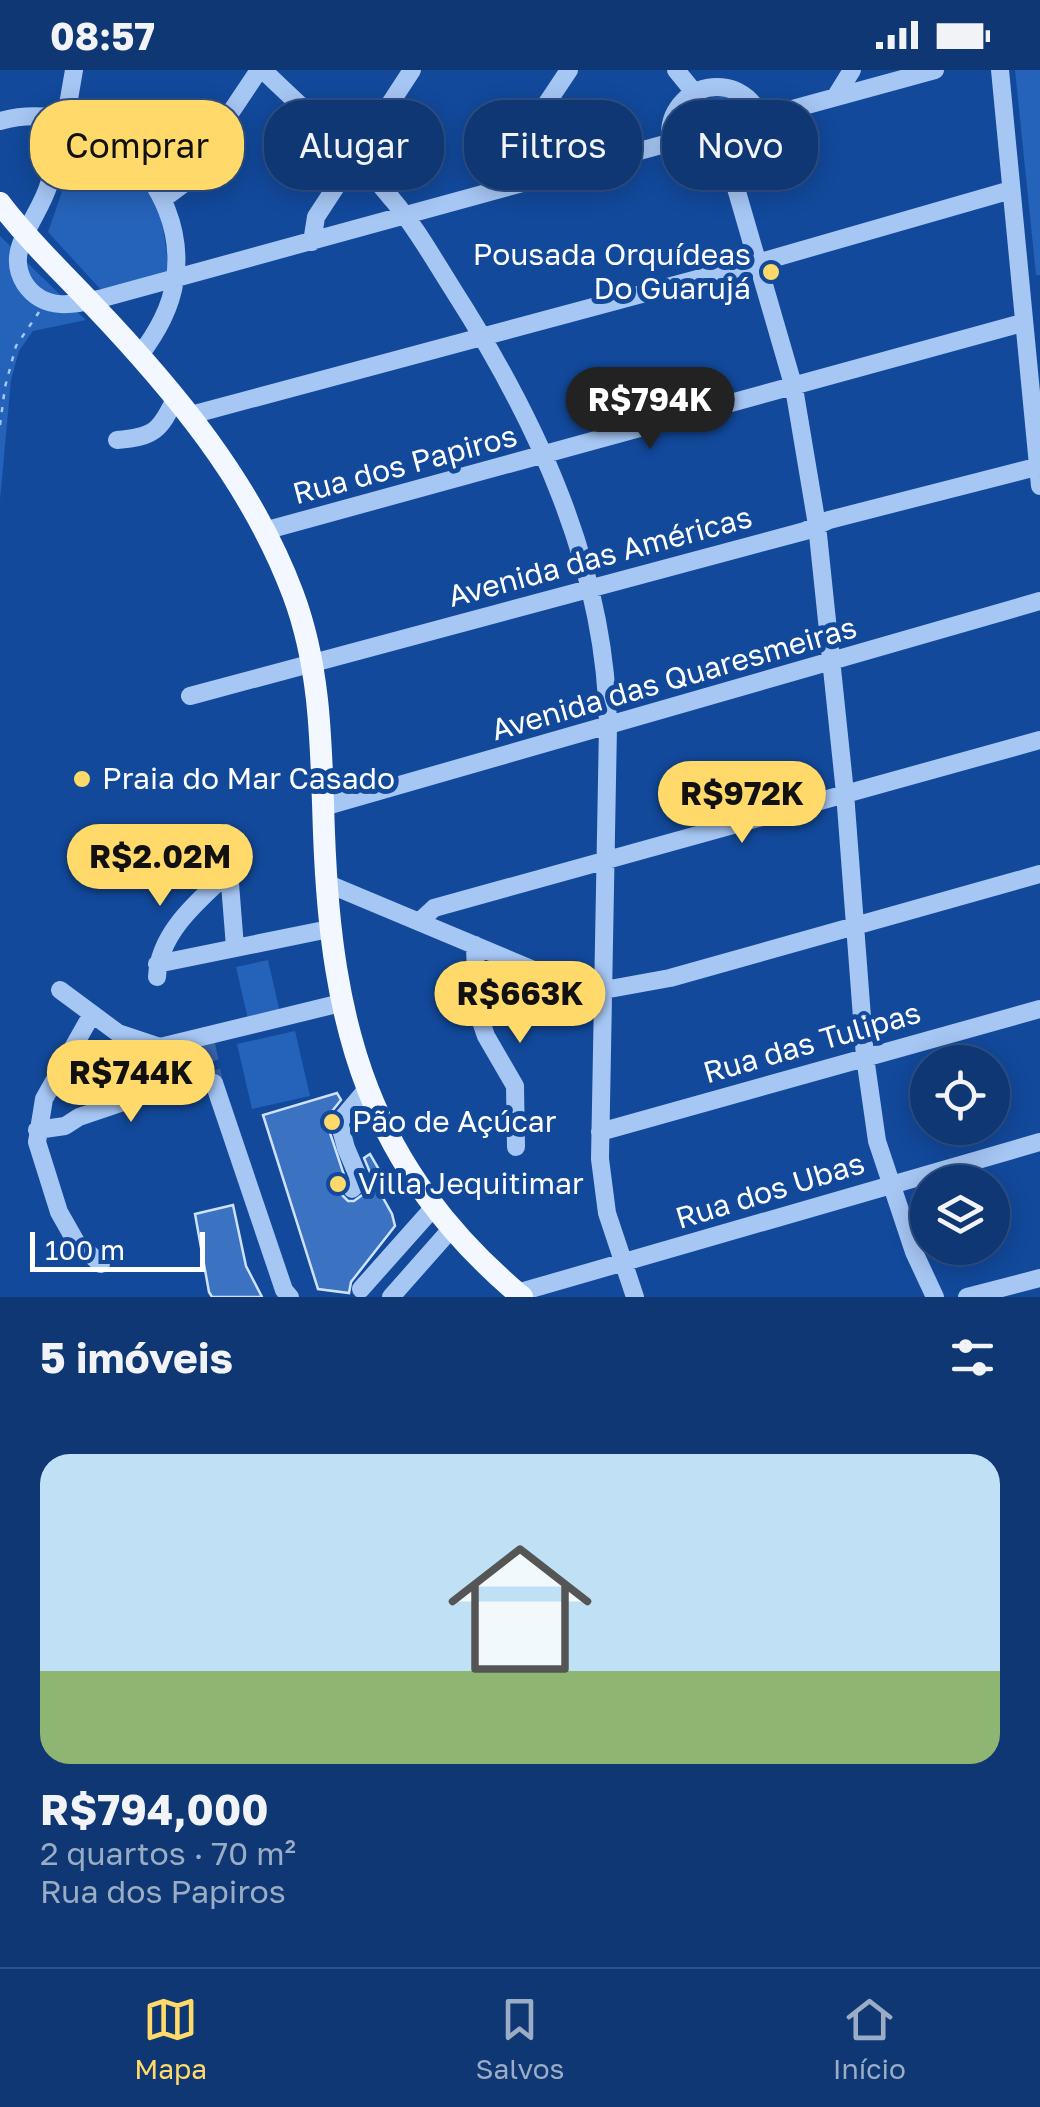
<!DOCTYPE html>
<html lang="pt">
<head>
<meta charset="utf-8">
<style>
  :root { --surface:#0e3774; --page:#1c427c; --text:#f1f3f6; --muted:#9bacc5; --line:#2e5186; --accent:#ffd969 }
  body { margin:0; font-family:"Golos Text",sans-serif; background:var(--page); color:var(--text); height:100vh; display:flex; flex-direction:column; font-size:38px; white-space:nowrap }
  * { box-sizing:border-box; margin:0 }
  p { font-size:32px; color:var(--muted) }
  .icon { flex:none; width:55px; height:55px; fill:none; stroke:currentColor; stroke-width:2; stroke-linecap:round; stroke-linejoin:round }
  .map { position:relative; height:1227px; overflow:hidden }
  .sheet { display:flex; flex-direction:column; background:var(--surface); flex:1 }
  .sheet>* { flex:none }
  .banner { position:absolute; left:30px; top:30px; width:980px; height:90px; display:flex; gap:20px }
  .tools { position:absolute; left:910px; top:975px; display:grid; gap:20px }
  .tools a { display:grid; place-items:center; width:100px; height:100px; border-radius:50%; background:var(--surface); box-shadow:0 5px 25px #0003,0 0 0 2px var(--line); font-size:50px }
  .scale { position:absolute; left:30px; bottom:25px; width:175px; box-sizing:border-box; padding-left:10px; border:5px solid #fff; border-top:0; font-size:28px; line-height:35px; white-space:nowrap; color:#fff; -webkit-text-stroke:8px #12499b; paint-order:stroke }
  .price { position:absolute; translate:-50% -85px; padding:0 22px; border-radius:35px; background:var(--accent); color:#111; font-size:32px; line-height:65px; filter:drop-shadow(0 2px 5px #0008) }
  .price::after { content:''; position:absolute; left:50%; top:60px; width:30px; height:22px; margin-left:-15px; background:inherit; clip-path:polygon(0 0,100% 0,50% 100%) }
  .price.active { background:#222; color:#fff }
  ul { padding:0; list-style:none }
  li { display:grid; align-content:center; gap:20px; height:530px; padding:0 40px }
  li+li { border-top:2px solid var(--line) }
  li span { display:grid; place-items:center; height:310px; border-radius:30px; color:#555 }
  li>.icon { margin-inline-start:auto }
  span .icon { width:180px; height:180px; fill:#fffc; stroke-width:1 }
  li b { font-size:42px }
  h2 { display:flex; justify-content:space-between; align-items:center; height:120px; padding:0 40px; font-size:42px }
  .tag { padding:0 35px; border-radius:40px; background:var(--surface); box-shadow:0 5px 25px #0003,0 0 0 2px var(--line); font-size:35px; line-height:90px }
  .tag.active { background:var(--accent); color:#111 }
  .status { display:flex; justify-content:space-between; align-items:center; height:70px; padding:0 50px; background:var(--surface); direction:ltr }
  .status svg { height:28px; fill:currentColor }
  .dock { display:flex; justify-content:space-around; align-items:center; height:140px; border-top:2px solid var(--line); background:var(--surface); font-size:28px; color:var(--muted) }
  .dock a { display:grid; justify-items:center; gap:5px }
  .dock .active { color:var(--accent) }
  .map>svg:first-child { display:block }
  .green { fill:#2562b9 }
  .building { fill:#3b72c2; stroke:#cee2fe; stroke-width:2.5 }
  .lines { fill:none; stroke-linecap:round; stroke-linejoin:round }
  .minor-tunnel { stroke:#3664aa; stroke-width:18; stroke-dasharray:18 9; stroke-linecap:butt }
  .path { stroke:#a6c6f4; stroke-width:2.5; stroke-dasharray:5 8; stroke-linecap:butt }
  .minor { stroke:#a6c6f4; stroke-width:18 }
  .major { stroke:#f3f7ff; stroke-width:22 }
  .poi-dot { fill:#ffd969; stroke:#12499b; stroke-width:4 }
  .labels { text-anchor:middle; stroke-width:10; stroke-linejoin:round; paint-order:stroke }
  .poi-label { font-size:30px; fill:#fff; stroke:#12499b; text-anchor:start }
  .street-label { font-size:30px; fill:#fff; stroke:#12499b }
</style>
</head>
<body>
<div class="status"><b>08:57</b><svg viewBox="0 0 49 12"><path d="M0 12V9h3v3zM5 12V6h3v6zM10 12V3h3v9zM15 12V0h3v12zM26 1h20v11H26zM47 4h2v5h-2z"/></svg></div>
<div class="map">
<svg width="1040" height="1227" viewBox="0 0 1040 1227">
  <rect width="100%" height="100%" fill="#12499b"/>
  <path class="green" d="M1015,0H1040V205H1036Z
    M731,26L750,45L678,66L684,41L708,28Z
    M754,66L749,87L728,103L698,99L684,86Z
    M81,67C95,74 111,80 123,89C161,115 164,161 169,203L103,222L48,162Z
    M0,166L86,250L33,261L19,281L11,310L0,430Z
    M268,890L281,947L249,954L236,897Z
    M295,961L310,1026L252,1039L237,974Z"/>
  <path class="building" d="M337,1023L341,1030L329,1045L327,1054L345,1108L340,1115V1123L348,1131H354L369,1120L372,1107L364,1088L370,1084L381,1103L372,1108L392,1144L395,1156L351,1212L349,1223L318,1219L263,1045Z
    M233,1135L246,1196L262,1227H212L209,1222L195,1144Z"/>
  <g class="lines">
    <path class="minor-tunnel" d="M206,974L214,1013"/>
    <path class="path" d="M0,355L5,317L16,276L39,242"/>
    <path class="minor" d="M74,0C68,38 60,76 49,114C42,137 27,155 20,177C16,190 18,203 25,214C44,242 75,235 103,228L935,0
      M263,0C306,42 354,82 392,129C415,156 433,188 452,218C536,349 606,497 608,656L600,1089L607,1143L635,1227
      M676,0L694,22
      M1000,0L1040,416
      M670 64a47 47 0 1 1 94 0a47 47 0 1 1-94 0Z
      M836,26L852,0
      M0,51C95,25 189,113 175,209C171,238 157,262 140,285
      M733,108L794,318L817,455L845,723L865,987L877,1071L914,1182L935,1227
      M504,118L505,96L569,0
      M163,129L182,115L259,0
      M312,172L316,147L412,0
      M191,345L757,193L1011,120
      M117,370C154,367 160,361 176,327
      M264,461L1022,253
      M190,626L805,461L829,450L1040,396
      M323,737L1040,531
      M226,763L235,877
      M326,813L567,914L604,920L670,908L1040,804
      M420,851L434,838L1040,670
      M475,875L477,940L486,966L515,1016L516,1077
      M157,894L329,859
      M157,907C159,863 197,832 228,803
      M60,920L118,963L160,977L341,933
      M92,944L44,1029L37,1072L59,1142L76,1172L101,1194
      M214,1013L284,1220L290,1227
      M37,1060L65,1056L79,1047L141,1026L150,1016L160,977
      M600,1062L1040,939
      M352,1119L360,1111L346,1078L339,1052L367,1019
      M361,1219L434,1137
      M517,1223L1040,1072
      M391,1227L452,1158
      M967,1227L1040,1208"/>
    <path class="major" d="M0,133C27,169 61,201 92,234C173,319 251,412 293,524C322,601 321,682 324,763C331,957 368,1097 522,1227"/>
  </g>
  <g class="poi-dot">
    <circle cx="771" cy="202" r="10"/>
    <circle cx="82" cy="709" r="10"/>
    <circle cx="332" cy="1052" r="10"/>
    <circle cx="338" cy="1114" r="10"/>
  </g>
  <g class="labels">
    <g class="poi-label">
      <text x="751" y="195" text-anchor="end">Pousada Orquídeas<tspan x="751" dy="34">Do Guarujá</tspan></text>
      <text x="102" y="719">Praia do Mar Casado</text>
      <text x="352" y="1062">Pão de Açúcar</text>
      <text x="358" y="1124">Villa Jequitimar</text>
    </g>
    <g class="street-label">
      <text transform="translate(405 395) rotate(-15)" y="10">Rua dos Papiros</text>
      <text transform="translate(600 487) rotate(-15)" y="10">Avenida das Américas</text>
      <text transform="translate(674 609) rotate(-16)" y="10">Avenida das Quaresmeiras</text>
      <text transform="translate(812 973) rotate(-16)" y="10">Rua das Tulipas</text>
      <text transform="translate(770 1121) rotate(-17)" y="10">Rua dos Ubas</text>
    </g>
  </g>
</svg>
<div class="tools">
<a><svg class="icon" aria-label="locate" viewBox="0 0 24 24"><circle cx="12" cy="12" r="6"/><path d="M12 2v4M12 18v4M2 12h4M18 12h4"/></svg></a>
<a><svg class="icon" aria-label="layers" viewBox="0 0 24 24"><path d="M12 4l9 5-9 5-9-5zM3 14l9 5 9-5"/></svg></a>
</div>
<div class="scale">100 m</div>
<b class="price active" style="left:650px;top:382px">R$794K</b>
<b class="price" style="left:742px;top:776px">R$972K</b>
<b class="price" style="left:160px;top:839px">R$2.02M</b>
<b class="price" style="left:520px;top:976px">R$663K</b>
<b class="price" style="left:131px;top:1055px">R$744K</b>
<div class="banner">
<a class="tag active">Comprar</a>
<a class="tag">Alugar</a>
<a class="tag">Filtros</a>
<a class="tag">Novo</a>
</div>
</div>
<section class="sheet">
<h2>5 imóveis<svg class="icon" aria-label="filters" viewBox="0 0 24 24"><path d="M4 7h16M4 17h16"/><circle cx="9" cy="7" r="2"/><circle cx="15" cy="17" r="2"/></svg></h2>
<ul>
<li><span style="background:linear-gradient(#bfe0f5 70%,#8fb573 0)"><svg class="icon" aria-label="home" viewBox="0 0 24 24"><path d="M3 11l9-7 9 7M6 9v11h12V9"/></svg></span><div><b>R$794,000</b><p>2 quartos · 70 m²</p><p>Rua dos Papiros</p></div></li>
</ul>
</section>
<nav class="dock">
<a class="active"><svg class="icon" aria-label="map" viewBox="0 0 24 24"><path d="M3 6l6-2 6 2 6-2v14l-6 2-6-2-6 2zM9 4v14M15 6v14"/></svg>Mapa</a>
<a><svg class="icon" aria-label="saved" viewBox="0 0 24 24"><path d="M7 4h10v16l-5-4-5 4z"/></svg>Salvos</a>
<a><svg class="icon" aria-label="home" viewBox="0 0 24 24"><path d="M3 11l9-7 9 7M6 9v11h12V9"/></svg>Início</a>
</nav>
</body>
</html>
